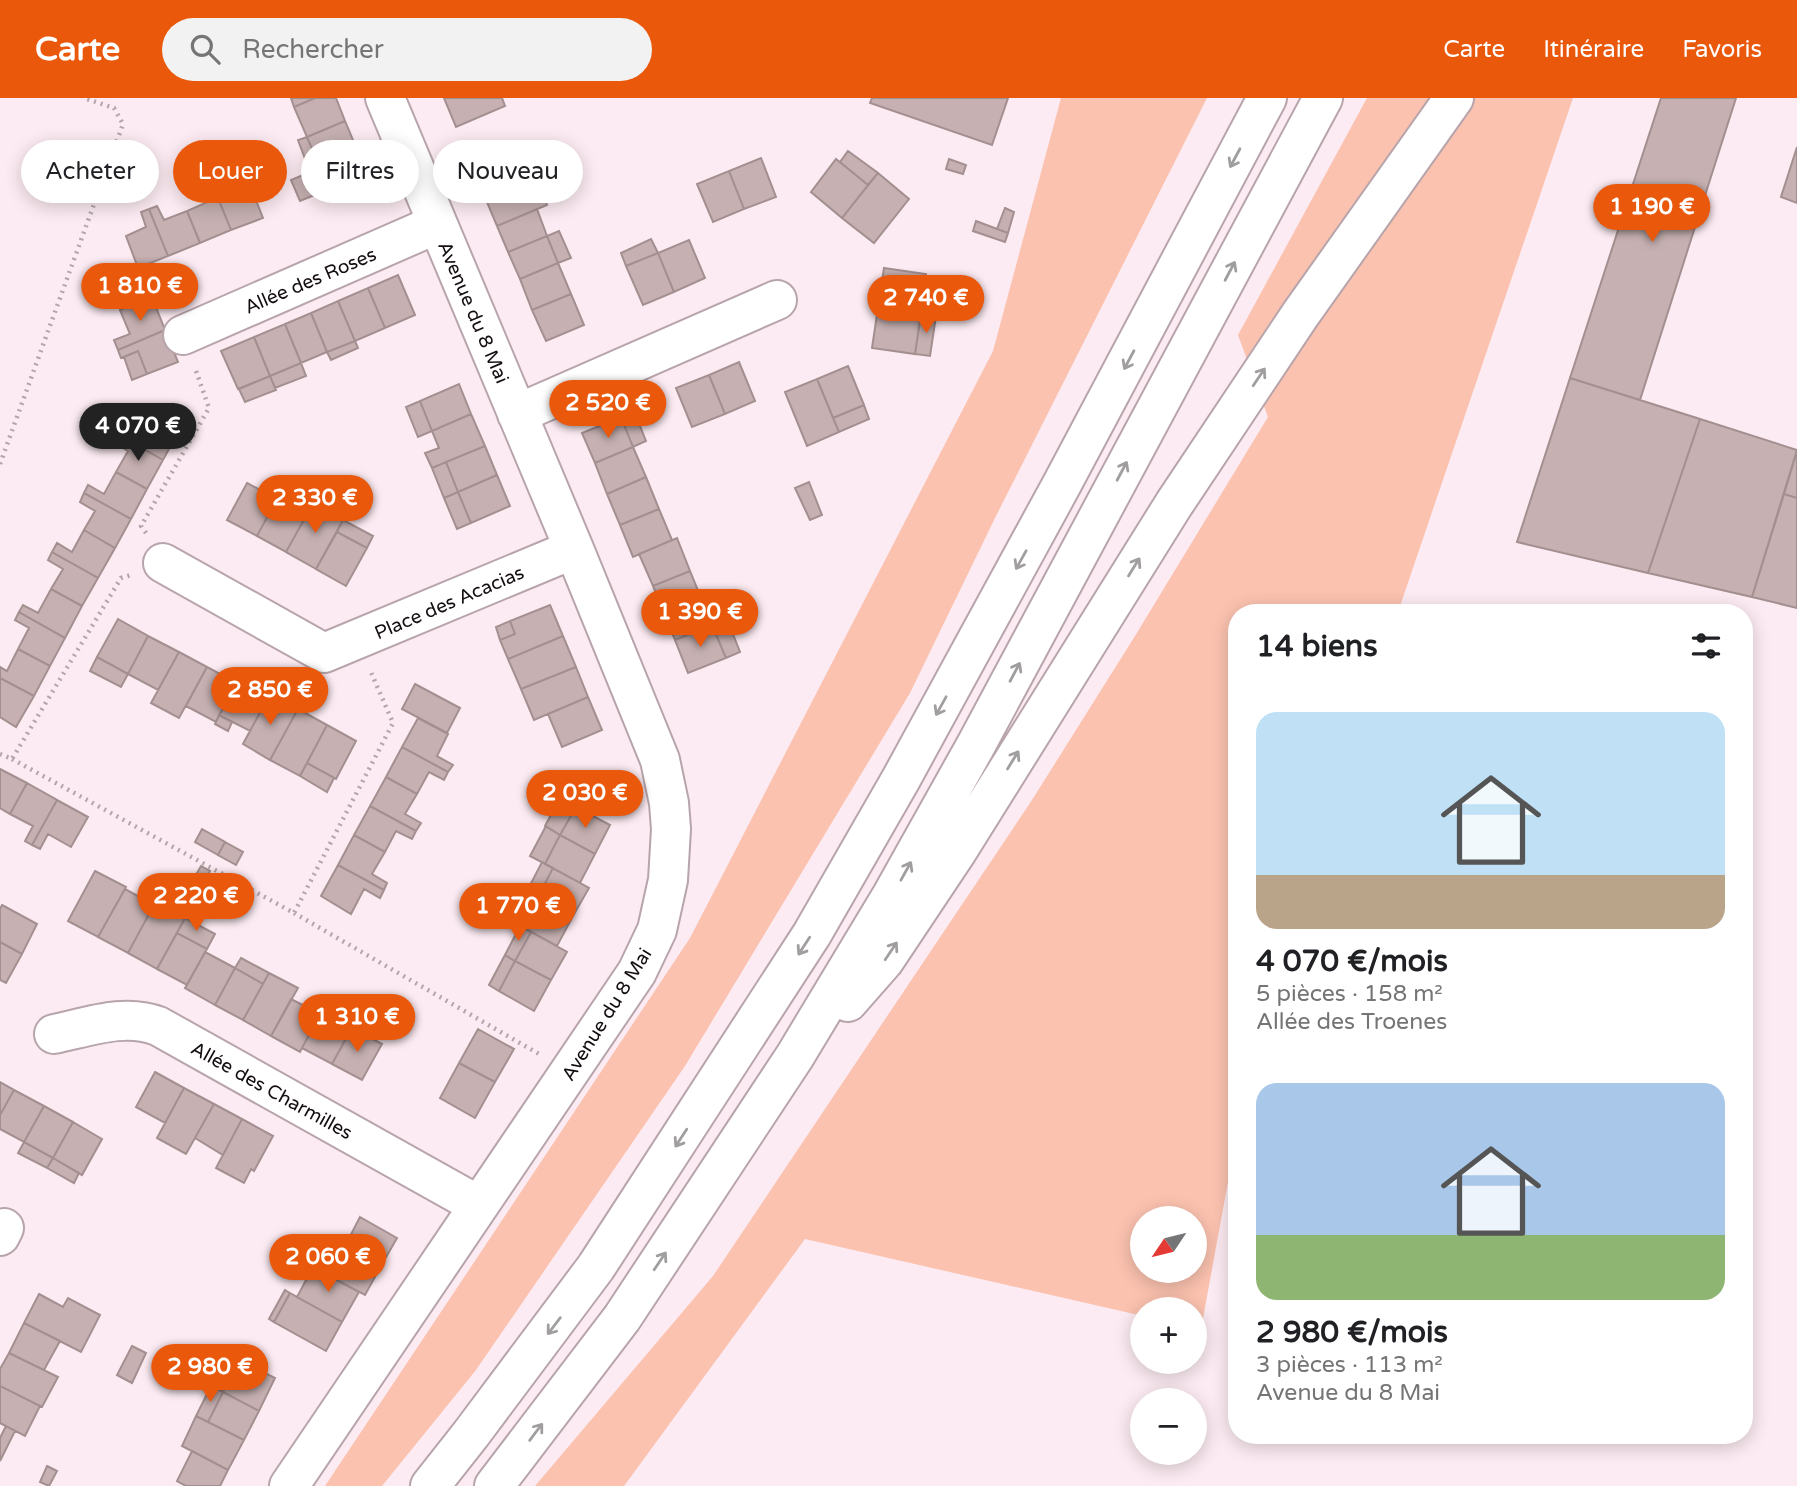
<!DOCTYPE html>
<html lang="fr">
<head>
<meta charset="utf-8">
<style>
  :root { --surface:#fff; --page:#f2f2f2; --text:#202124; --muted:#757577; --accent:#ea580c }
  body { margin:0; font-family:"Varela Round",sans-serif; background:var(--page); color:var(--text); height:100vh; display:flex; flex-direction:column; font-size:26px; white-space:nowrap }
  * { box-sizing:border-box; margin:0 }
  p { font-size:23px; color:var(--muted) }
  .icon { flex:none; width:38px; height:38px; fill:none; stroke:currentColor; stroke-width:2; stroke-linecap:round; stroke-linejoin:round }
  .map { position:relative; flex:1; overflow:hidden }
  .panel { position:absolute; left:1228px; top:506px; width:525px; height:840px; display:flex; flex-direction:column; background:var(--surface); border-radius:28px; box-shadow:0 4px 18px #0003 }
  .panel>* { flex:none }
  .banner { position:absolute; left:21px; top:42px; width:665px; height:63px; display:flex; gap:14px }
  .needle { width:46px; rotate:235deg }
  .buttons { position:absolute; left:1130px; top:1108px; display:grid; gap:14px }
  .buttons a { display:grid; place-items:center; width:77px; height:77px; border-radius:50%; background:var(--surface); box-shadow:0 4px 18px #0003; font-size:35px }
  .price { position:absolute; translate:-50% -60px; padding:0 16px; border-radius:24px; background:var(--accent); color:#fff; font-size:23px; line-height:46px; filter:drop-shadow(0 2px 4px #0008) }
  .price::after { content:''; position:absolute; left:50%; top:42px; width:21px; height:16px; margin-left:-10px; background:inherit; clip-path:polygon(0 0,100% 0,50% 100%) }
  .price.on { background:#222; color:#fff }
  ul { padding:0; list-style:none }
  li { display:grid; align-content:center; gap:14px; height:371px; padding:0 28px }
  li span { display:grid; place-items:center; height:217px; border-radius:21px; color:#555 }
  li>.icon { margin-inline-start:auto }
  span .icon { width:126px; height:126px; fill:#fffc; stroke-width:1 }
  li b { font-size:30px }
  h2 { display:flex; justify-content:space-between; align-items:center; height:84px; padding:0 28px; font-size:30px }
  .chip { padding:0 24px; border-radius:32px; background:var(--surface); box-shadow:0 4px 18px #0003; font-size:24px; line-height:63px }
  .chip.on { background:var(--accent); color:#fff }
  header { display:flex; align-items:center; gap:42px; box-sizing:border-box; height:98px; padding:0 35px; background:var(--accent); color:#fff }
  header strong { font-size:33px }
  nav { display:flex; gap:38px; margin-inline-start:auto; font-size:24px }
  .search { width:490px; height:63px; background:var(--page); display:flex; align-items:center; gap:18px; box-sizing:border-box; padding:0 24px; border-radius:38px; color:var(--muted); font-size:26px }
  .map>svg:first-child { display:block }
  .green { fill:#fbc2af; fill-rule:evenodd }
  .building { fill:#c6b0b1; stroke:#a48f90; stroke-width:2 }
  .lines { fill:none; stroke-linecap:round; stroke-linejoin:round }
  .minor-casing { stroke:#b8a4ab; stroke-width:42 }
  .highway-casing { stroke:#b8a4ab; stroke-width:42 }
  .path { stroke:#b3a5ab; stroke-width:4.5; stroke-dasharray:2 5; stroke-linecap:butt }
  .minor { stroke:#fff; stroke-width:38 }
  .highway { stroke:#fff; stroke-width:38 }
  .oneway { stroke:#a19e9f }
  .labels { text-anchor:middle; stroke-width:5; stroke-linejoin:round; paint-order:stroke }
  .street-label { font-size:19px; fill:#140d10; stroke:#fefefe }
</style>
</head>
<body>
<header>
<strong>Carte</strong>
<div class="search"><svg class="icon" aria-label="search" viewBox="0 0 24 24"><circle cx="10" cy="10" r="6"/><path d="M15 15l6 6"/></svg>Rechercher</div>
<nav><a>Carte</a><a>Itinéraire</a><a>Favoris</a></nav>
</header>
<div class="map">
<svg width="1797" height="1388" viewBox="0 0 1797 1388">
  <rect width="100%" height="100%" fill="#fcebf2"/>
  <path class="green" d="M1061,0H1207L996,418L910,595L685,968L476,1272L382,1388H325L690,840L993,253Z
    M1367,0H1573L1398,514H1237V1035L1201,1231L1195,1230V1211H1143V1218L805,1141L624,1388H535L713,1178L1032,702L1135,538L1268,319L1238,237ZM1143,1120H1195V1172H1143Z"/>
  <path class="building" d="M291,0H315L294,9Z
    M315,0H336L345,23L307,39L294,9Z
    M444,0H502L505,8L456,29Z
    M872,0H1008L992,47L870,5Z
    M1661,0H1736L1640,302L1570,280Z
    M345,23L358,54L320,70L307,39Z
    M307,39L320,70L310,74L298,42Z
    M509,48L523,80L484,97L470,65Z
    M1797,49V105L1781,99Z
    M848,53L878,75L868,87L840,64Z
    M358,54L371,85L332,101L329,91L300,103L291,82Z
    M761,60L776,99L744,111L729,73Z
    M836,61L868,87L842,120L811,94Z
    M949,61L966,67L963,76L946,71Z
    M729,73L744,111L713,124L697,86Z
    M534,75L547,107L497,128L484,97Z
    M878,75L909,101L874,145L842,120Z
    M220,82L225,96L250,87L263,120L231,132L212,85Z
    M212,85L231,132L200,145L187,113L210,103L205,88Z
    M157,108L164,122L187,113L200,145L168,158L149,111Z
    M1005,110L1014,114L1008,135L997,131Z
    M149,111L168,158L138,170L126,138L146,129L141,114Z
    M537,111L547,138L508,154L497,128Z
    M976,123L1008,135L1005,144L973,133Z
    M559,133L571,160L558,165L547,138Z
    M547,138L558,165L520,181L508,154Z
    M651,141L658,155L626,168L621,155Z
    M689,142L705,180L674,194L658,155Z
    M658,155L674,194L643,207L626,168Z
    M558,165L571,196L532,212L520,181Z
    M884,170L926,176L924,188L939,190L936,218L878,210Z
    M398,177L415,217L385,230L368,190Z
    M368,190L385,230L355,243L338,203Z
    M571,196L584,227L546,243L532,212Z
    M152,199L165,232L118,252L114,242L130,236L120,212Z
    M338,203L355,243L327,254L311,215Z
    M878,210L921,216L915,256L872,250Z
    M311,215L327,254L301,265L285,226Z
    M921,216L936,218L930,258L915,256Z
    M285,226L301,265L270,278L254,239Z
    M165,232L178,264L147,276L138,253L121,260L118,252Z
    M254,239L270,278L238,291L221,253Z
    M355,243L358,250L331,262L327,254Z
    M138,253L147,276L132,282L124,259Z
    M739,264L755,303L725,316L709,277Z
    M301,265L306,278L275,290L270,278Z
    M848,268L864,307L833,320L817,281Z
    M709,277L725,316L692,329L676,290Z
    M270,278L276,292L245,304L239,291Z
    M1570,280L1700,321L1648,475L1517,444Z
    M817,281L839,334L807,348L785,294Z
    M459,286L471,316L432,333L420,303Z
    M420,303L432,333L418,339L406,309Z
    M864,307L869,321L839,334L833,320Z
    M634,313L646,343L633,349L621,319Z
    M150,314L180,331L163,362L117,336L123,328L138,336Z
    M471,316L485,348L432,370L425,355L439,350L432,333Z
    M621,319L633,349L595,365L582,335Z
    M1700,321L1797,352L1752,499L1648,475Z
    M117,336L163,362L147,391L116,374L128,353L113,344Z
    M485,348L497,377L458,394L446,364Z
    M633,349L646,379L607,396L595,365Z
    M1797,353V400L1784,396Z
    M446,364L458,394L444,400L432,370Z
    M116,374L147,391L131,421L84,395L88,387L104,396Z
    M497,377L510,408L471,425L458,394Z
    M646,379L659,411L620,427L607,396Z
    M809,384L822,417L810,422L795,390Z
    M247,385L277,401L257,438L227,422Z
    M283,389L313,406L286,454L257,438Z
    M458,394L471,425L457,431L444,400Z
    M84,395L131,421L115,450L84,432L95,413L80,404Z
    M1784,396L1797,400V510L1752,499Z
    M314,403L344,420L316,471L286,454Z
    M659,411L672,442L633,459L620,427Z
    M343,422L373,438L367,450L337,434Z
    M84,432L115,450L98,480L52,454L57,445L72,454Z
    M337,434L367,450L346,488L316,471Z
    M677,440L690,473L653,488L639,456Z
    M52,454L98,480L82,508L51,491L63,471L48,462Z
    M690,473L701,500L664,515L653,488Z
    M51,491L82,508L65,540L19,514L23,507L38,515Z
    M701,500L712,527L675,542L664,515Z
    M550,507L563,538L508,561L500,542L515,536L510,523Z
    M19,514L65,540L50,568L18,551L29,530L15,522Z
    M118,521L148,538L128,576L97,559Z
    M727,521L740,554L726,560L712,527Z
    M510,523L515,536L500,542L496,529Z
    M712,527L726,560L688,575L675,542Z
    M148,538L179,554L158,592L128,576Z
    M563,538L576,569L521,591L508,561Z
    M18,551L50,568L34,598L0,580V569L7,573Z
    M179,554L207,569L179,620L151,605Z
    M97,559L128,576L121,589L90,573Z
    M207,569L237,585L216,624L186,608Z
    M576,569L588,599L534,622L521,591Z
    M240,579L270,596L250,633L219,617Z
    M0,580L34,598L16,629L0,619Z
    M415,586L460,610L447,635L402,611Z
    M270,596L298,611L270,662L243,646Z
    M588,599L602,632L562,649L548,616Z
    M298,611L327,627L300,678L270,662Z
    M219,617L232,624L228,633L215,626Z
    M418,620L448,636L437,658L453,667L448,674L402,649Z
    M327,627L356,643L336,681L307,665Z
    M402,649L448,674L444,682L429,674L417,696L386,679Z
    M307,665L334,680L327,694L300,678Z
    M0,671L27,685L10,716L0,710Z
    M386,679L417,696L405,716L421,725L416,733L370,708Z
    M27,685L57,702L32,747L25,743L33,728L10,716Z
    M57,702L88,719L71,749L48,736L40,751L32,747Z
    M564,702L576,709L560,737L545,728L558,704Z
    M370,708L416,733L412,741L396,733L385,754L354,737Z
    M576,709L610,727L595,756L560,737Z
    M546,728L560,737L545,766L530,758Z
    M202,731L225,744L218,757L195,744Z
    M354,737L385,754L372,776L387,785L384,792L338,767Z
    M560,737L595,756L580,785L545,766Z
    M225,744L243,754L236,767L218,757Z
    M542,764L553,770L538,799L527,793Z
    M338,767L384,792L380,800L364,791L351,816L321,798Z
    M201,768L210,773L200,792L190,787Z
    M553,770L589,790L573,818L538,799Z
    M95,773L126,789L98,839L68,823Z
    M521,790L573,818L557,848L504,819Z
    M125,791L154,807L128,855L98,839Z
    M156,803L185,820L157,871L128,855Z
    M2,807L37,826L22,856L0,844V811Z
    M185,820L215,836L207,851L177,835Z
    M520,828L531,834L515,863L505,857Z
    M531,834L567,854L551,882L515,863Z
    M177,835L207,851L187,887L157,871Z
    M0,844L22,856L6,885L0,882Z
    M205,854L235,870L215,907L185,890Z
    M505,857L515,863L499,893L489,887Z
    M241,860L269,875L263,886L235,870Z
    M515,863L551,882L534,913L499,893Z
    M235,870L263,886L243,922L215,907Z
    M269,875L298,890L271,938L243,922Z
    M291,901L320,916L300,954L271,938Z
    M327,904L357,920L332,966L302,950Z
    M352,930L382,946L362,982L332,966Z
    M478,931L514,951L495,984L459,965Z
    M459,965L495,984L475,1020L440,1000Z
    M155,974L184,990L165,1025L136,1009Z
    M0,984L14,992L0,1017Z
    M184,990L214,1006L186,1056L157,1040Z
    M14,992L44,1008L24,1044L0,1031V1017Z
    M214,1006L242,1021L223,1057L195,1040Z
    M44,1008L73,1024L53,1060L24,1044Z
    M242,1021L273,1038L254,1073L251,1071L244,1085L216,1070Z
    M73,1024L102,1041L82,1077L53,1060Z
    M24,1044L53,1060L47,1070L18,1055Z
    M53,1060L79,1075L74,1085L47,1070Z
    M360,1119L397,1140L381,1168L345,1148Z
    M345,1148L381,1168L365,1197L329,1178Z
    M313,1169L359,1194L342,1224L297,1199Z
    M285,1192L290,1195L274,1224L269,1221Z
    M290,1195L342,1224L326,1253L274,1224Z
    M39,1196L63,1209L68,1200L100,1217L81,1254L24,1225Z
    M24,1225L60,1243L44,1272L9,1255Z
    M132,1248L146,1255L132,1285L117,1277Z
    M9,1255L58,1279L42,1309L0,1288V1271Z
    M224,1255L239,1262L223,1294L208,1286Z
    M239,1262L275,1280L259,1313L223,1294Z
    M0,1288L40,1308L25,1338L0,1325Z
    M211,1288L223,1294L208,1324L196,1318Z
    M223,1294L259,1313L244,1342L208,1324Z
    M196,1318L244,1342L228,1372L182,1348Z
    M6,1328L15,1333L0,1363V1340Z
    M192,1353L228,1372L220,1388H186L177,1383Z
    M47,1368L57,1373L49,1388L40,1384Z"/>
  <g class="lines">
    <g class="minor-casing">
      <path id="minor" d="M183,237L437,126
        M517,316L777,202
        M163,465L324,555L574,451
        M54,936C88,929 125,915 158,928L478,1107
        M0,1138L4,1130
        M289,1388L637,874L657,832L668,782L671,731L669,705L660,662L574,451L385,0"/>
    </g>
    <g class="highway-casing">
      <path id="highway" d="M848,904L884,863L958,752L1174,406L1300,217L1454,0
        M430,1388L471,1336L596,1169L812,836L901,681L1062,386L1267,0
        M494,1388L622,1220L795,958L892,797L976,647L1323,0"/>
    </g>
    <path class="path" d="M0,366L123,26L114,10L84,0
      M146,435L141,428L209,310L195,270
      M0,656L12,661L121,480L131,477
      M12,661L294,815L393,625L370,572
      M294,815L539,956"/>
    <use href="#minor" class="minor"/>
    <use href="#highway" class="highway"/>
  </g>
  <defs><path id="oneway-shaft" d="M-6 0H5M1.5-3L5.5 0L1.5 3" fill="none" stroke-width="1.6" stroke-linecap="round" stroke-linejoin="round" transform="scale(1.75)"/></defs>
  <g class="oneway">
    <use href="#oneway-shaft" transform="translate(1235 60) rotate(118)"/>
    <use href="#oneway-shaft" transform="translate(1230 173) rotate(-62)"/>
    <use href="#oneway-shaft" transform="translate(1129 262) rotate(118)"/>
    <use href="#oneway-shaft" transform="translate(1259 279) rotate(-56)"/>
    <use href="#oneway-shaft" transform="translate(1122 373) rotate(-62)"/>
    <use href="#oneway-shaft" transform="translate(1021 462) rotate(119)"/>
    <use href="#oneway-shaft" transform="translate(1134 469) rotate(-58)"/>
    <use href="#oneway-shaft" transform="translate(1015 574) rotate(-62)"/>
    <use href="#oneway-shaft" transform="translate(941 608) rotate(119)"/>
    <use href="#oneway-shaft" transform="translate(1013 662) rotate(-58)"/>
    <use href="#oneway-shaft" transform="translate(906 773) rotate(-61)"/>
    <use href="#oneway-shaft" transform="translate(804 848) rotate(123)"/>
    <use href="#oneway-shaft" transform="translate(891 853) rotate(-56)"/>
    <use href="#oneway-shaft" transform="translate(681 1040) rotate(123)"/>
    <use href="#oneway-shaft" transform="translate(660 1163) rotate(-56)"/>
    <use href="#oneway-shaft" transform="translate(554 1228) rotate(127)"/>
    <use href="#oneway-shaft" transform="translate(536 1334) rotate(-53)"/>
  </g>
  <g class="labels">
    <g class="street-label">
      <text transform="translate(310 182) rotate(-23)" y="7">Allée des Roses</text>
      <text transform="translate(474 214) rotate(67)" y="7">Avenue du 8 Mai</text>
      <text transform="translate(449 504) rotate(-23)" y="7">Place des Acacias</text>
      <text transform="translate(606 916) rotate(-58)" y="7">Avenue du 8 Mai</text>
      <text transform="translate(272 992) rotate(29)" y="7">Allée des Charmilles</text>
    </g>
  </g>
</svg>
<div class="buttons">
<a><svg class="needle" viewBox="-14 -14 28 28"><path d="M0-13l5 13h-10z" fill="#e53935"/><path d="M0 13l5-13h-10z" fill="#757577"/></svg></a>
<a>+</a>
<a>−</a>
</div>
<b class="price" style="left:1652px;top:146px">1 190 €</b>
<b class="price" style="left:140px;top:225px">1 810 €</b>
<b class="price" style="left:926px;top:237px">2 740 €</b>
<b class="price" style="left:608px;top:342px">2 520 €</b>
<b class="price on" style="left:138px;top:365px">4 070 €</b>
<b class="price" style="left:315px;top:437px">2 330 €</b>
<b class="price" style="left:700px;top:551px">1 390 €</b>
<b class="price" style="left:270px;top:629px">2 850 €</b>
<b class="price" style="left:585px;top:732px">2 030 €</b>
<b class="price" style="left:196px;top:835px">2 220 €</b>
<b class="price" style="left:518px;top:845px">1 770 €</b>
<b class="price" style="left:357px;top:956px">1 310 €</b>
<b class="price" style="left:328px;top:1196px">2 060 €</b>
<b class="price" style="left:210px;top:1306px">2 980 €</b>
<div class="banner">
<a class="chip">Acheter</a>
<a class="chip on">Louer</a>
<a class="chip">Filtres</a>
<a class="chip">Nouveau</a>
</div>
<section class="panel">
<h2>14 biens<svg class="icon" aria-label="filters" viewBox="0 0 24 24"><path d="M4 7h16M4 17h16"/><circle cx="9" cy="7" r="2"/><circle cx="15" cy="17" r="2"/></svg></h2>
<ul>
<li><span style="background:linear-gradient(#bfe0f5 75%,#b9a48a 0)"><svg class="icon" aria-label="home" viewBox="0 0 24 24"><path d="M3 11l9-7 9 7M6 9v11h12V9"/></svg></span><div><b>4 070 €/mois</b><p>5 pièces · 158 m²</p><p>Allée des Troenes</p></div></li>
<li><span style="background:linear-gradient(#a9c7e8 70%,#8fb573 0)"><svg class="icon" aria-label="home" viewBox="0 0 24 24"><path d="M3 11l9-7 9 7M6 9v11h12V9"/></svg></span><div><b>2 980 €/mois</b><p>3 pièces · 113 m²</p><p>Avenue du 8 Mai</p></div></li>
</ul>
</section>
</div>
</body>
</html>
